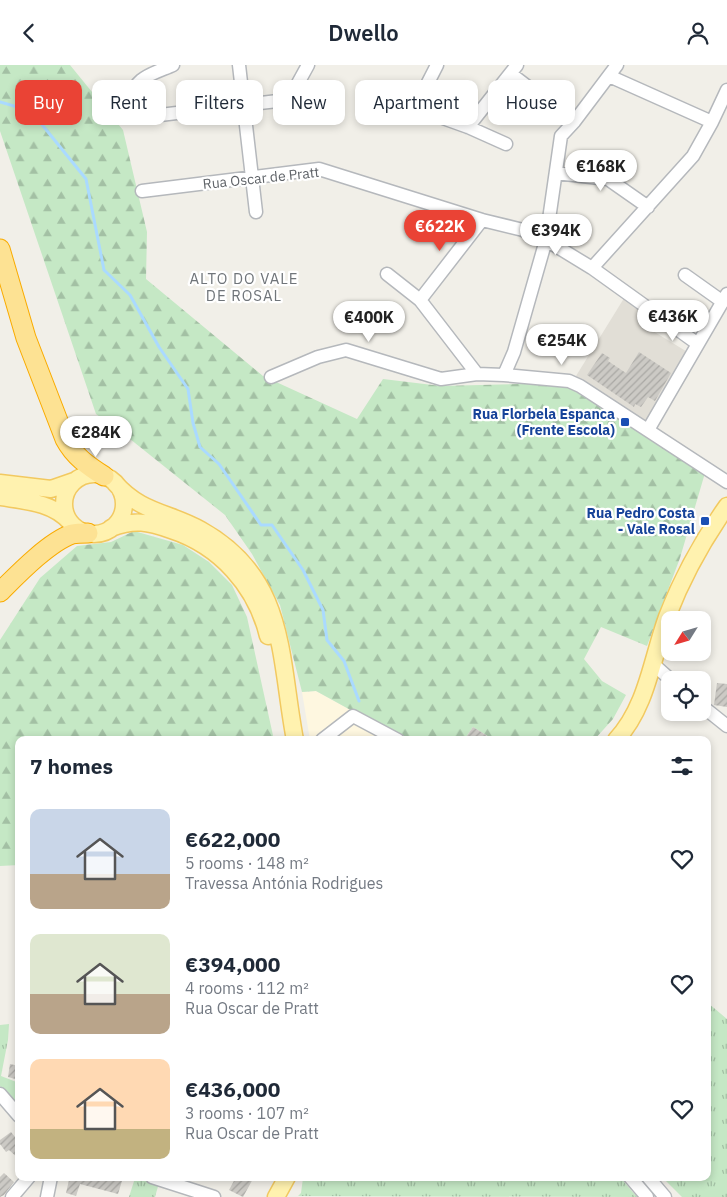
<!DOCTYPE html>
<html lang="en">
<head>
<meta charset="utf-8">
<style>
  :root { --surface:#fff; --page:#f6f6f7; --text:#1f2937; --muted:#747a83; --accent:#ea4335 }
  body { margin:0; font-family:"IBM Plex Sans",sans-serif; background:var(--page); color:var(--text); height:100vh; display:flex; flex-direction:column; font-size:19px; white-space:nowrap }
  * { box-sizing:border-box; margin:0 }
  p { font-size:16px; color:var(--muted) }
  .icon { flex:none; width:28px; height:28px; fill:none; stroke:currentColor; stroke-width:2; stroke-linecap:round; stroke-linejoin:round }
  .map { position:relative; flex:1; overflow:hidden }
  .panel { position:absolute; left:15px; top:671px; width:696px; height:445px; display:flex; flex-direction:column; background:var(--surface); border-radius:10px; box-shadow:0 2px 8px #0003 }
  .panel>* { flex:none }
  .top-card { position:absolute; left:15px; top:15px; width:698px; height:45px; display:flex; gap:10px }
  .needle { width:32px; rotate:233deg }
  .buttons { position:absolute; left:661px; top:546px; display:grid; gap:10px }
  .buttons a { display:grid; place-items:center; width:50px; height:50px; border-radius:10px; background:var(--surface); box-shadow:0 2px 8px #0003; font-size:25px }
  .price { position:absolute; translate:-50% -42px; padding:0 11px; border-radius:18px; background:#fff; color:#222; font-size:16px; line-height:32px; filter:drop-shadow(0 1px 2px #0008) }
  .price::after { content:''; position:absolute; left:50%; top:30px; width:15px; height:11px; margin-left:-8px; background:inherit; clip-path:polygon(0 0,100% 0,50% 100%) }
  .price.active { background:var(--accent); color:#fff }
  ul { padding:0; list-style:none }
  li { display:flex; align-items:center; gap:15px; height:125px; padding:0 15px }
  li span { display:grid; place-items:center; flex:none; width:140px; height:100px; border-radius:10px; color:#555 }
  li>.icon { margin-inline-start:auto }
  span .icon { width:60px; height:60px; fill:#fffc; stroke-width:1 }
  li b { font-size:21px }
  h2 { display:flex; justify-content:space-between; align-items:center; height:60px; padding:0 15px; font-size:21px }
  .pill { padding:0 18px; border-radius:10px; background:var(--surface); box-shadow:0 2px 8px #0003; font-size:18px; line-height:45px }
  .pill.active { background:var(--accent); color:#fff }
  header { display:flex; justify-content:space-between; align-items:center; height:65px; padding:0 15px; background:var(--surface); font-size:22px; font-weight:600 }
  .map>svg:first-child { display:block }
  .commercial { fill:#fef7e0 }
  .education { fill:#e1ded6 }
  .grass { fill:url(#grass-tufts) }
  .forest { fill:url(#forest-firs) }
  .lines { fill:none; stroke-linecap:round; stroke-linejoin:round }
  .stream { stroke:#aadaff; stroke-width:3 }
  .building { fill:url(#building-hatch) }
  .minor-casing { stroke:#b5b8bc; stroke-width:15 }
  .major-casing { stroke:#f2c960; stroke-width:19 }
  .highway-casing { stroke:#f9ab00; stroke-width:21 }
  .minor { stroke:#fff; stroke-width:12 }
  .major { stroke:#fff2af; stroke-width:16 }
  .highway { stroke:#fde293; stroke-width:19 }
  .transit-dot { fill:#1a4fb4; stroke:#fff; stroke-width:2 }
  .labels { text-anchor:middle; stroke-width:4.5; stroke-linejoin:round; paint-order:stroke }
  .street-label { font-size:14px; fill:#5f6368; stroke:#fff }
  .transit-label { font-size:14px; font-weight:bold; fill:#164399; stroke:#fff; text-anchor:end }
  .neighbourhood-label { font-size:15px; letter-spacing:1px; fill:#70757a; stroke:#fff }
</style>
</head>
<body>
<header><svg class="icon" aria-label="back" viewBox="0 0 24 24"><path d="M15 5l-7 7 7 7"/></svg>Dwello<svg class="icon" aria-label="person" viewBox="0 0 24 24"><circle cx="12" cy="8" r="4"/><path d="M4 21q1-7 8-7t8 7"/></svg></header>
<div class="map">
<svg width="727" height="1132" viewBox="0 0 727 1132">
  <defs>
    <pattern id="grass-tufts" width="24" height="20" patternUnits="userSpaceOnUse" patternTransform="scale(1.25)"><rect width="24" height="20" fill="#c5e8c5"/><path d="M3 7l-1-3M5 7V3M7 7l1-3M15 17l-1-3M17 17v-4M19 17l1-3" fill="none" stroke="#a3c0a4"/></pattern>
    <pattern id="forest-firs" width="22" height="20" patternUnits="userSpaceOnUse" patternTransform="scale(1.25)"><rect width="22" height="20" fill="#c5e8c5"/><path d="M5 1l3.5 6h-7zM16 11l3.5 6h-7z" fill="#a3c0a4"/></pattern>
    <pattern id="building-hatch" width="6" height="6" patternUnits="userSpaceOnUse" patternTransform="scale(1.25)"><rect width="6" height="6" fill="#cccac5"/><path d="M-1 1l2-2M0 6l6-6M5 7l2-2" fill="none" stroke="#a9a8a4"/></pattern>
  </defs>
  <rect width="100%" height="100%" fill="#f1efe8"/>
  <path class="commercial" d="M316,626L405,675H310L302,627Z"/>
  <path class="education" d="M626,230L653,253L648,263L689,288L647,357L576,311Z"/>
  <path class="grass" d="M708,938L727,954V1132H682L663,1113L708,1112Z
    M9,959L8,975L1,1011L19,1018V1043L0,1021V960Z
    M620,1112L637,1132L298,1131L301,1128L303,1113Z
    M135,1113H141L159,1118L155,1132H129Z"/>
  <path class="forest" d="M0,0H70L123,65L147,167L146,214L263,311L357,354L383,314L441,321L562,318L705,408L680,493L647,581L601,562L584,594L602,616L626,630L613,654L594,675H494L473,662L464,675H405L316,626L302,627L280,540L252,489L225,450L125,370L96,349L0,66Z
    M134,466L183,480L209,497L232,520L247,552L274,675H19V800L0,801V575L40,513L77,481L111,477Z"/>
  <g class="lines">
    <path class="stream" d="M0,37L31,46L86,114L104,205L130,230L159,282L188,324L193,358L200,382L219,399L261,460H272L303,505L323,545L327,575L344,596L359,636"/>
  </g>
  <path class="building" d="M639,287L671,308L655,336L648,332L641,342L635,339L634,342L587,310L602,288L610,293L608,296L626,308Z
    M717,618L727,619V642L714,640Z
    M473,662L494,675H464Z
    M10,999L19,1001V1015L8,1012Z
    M11,1067L19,1077V1094L9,1085L6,1087L0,1079V1075Z
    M4,1108L14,1117L4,1130L0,1132V1112Z
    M67,1112H112L122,1116L118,1129L80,1119L76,1131L66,1128L69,1115L67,1114Z
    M236,1112H254L243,1132L229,1125Z"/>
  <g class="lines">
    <g class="minor-casing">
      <path id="minor" d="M173,0C158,7 126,14 137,36C142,46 149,49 160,50L286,35L291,31L308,0
        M239,0L256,147
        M437,0L415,43L468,62L506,79
        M511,9L574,57
        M609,11L712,57
        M468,62L517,0
        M556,108L608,114L648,142
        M142,126L319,104L482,155L523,165L546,175L592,203L698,279
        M592,203L693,91L712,57L727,25
        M387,209L420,235L477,309
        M685,210L723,237
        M420,235L482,155
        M504,310L514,287L546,175L561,71L574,57L617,0
        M271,312L318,292L346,285L441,314L477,309L504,310L569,316L580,321L727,417
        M648,365L727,229
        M652,598L671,615
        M702,641L727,661
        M322,675L353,651L398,675
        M0,1029L19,1051
        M152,1112L214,1132
        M630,1112L647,1132
        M648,1112L665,1132
        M12,1132L29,1112
        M47,1132L51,1112"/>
    </g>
    <g class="major-casing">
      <path id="major" d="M64 439a30 30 0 1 1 60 0a30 30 0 1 1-60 0Z
        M0,418L51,424L74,416
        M115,418C141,448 169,447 201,465C287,513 279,591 295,675
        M0,432C25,436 52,437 70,457
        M111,463C135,454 148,457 171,465C220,481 256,521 268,571
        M616,675C647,642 652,593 667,552C682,513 703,475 727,441
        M276,1132L287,1112"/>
    </g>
    <g class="highway-casing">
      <path id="highway" d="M0,184L26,273L65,374C74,391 88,401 104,411
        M0,527C18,509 49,477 72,469C77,468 83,468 88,468"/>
    </g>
    <use href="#minor" class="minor"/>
    <use href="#major" class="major"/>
    <use href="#highway" class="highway"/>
  </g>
  <g class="transit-dot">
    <rect x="620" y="352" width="10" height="10" rx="2.5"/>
    <rect x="700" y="451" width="10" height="10" rx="2.5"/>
  </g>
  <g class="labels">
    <g class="street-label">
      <text transform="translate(261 113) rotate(-6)" y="5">Rua Oscar de Pratt</text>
    </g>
    <g class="transit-label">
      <text x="615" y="354">Rua Florbela Espanca<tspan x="615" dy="16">(Frente Escola)</tspan></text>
      <text x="695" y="453">Rua Pedro Costa<tspan x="695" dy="16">- Vale Rosal</tspan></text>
    </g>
    <g class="neighbourhood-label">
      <text x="244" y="219">ALTO DO VALE<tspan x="244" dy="17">DE ROSAL</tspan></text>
    </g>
  </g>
</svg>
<div class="buttons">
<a><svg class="needle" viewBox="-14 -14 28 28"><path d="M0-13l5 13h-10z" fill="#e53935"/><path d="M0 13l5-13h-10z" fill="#747a83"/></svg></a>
<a><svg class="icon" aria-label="locate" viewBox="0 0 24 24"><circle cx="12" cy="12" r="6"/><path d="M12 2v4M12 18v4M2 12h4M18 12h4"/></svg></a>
</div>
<b class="price" style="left:601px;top:127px">€168K</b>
<b class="price active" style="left:440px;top:187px">€622K</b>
<b class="price" style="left:556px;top:191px">€394K</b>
<b class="price" style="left:673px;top:277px">€436K</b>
<b class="price" style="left:369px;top:278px">€400K</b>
<b class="price" style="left:562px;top:301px">€254K</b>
<b class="price" style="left:96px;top:393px">€284K</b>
<div class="top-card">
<a class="pill active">Buy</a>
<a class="pill">Rent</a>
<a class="pill">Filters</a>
<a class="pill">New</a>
<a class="pill">Apartment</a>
<a class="pill">House</a>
</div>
<section class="panel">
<h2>7 homes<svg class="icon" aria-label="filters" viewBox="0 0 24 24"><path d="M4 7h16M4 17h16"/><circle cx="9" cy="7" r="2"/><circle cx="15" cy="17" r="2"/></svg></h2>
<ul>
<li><span style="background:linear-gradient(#c9d6e8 65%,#b9a48a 0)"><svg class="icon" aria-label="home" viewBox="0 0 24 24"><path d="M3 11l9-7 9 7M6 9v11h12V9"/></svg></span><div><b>€622,000</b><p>5 rooms · 148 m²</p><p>Travessa Antónia Rodrigues</p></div><svg class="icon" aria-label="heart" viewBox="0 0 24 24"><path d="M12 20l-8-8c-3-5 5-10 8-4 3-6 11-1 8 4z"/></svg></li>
<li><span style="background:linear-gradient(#dfe7d0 60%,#b9a48a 0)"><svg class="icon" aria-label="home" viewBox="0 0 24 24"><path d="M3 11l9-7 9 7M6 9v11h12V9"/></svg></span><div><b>€394,000</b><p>4 rooms · 112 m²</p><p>Rua Oscar de Pratt</p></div><svg class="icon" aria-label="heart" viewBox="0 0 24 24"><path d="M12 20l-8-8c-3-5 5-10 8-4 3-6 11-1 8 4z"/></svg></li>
<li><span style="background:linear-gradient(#ffd9b3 70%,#c2b280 0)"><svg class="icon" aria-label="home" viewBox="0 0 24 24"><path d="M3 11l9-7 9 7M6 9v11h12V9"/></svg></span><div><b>€436,000</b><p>3 rooms · 107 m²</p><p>Rua Oscar de Pratt</p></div><svg class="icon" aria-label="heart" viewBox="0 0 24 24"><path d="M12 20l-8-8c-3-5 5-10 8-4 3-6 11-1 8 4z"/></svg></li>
</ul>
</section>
</div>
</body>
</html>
